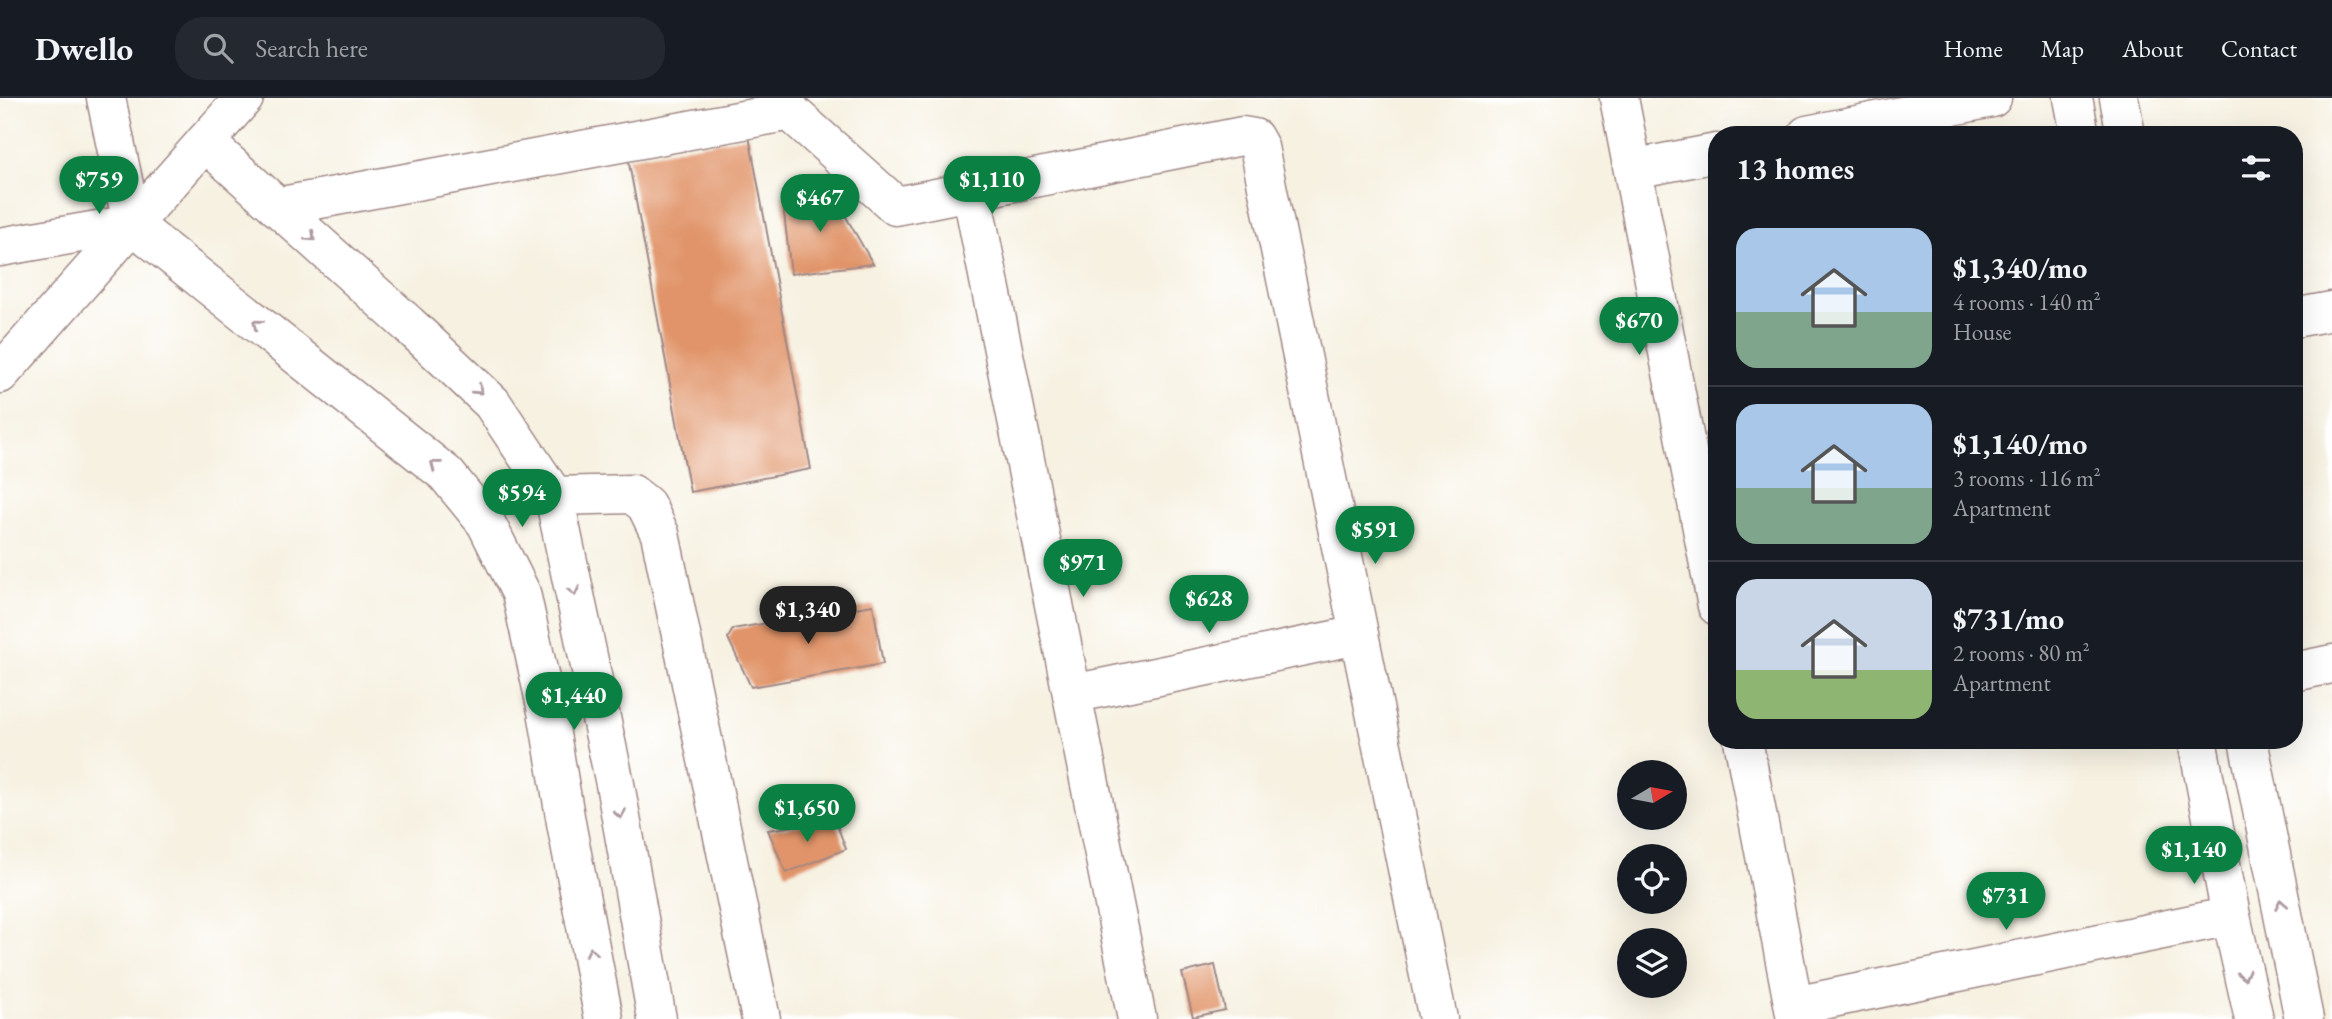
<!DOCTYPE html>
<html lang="en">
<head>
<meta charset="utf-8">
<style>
  :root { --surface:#171b24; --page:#242831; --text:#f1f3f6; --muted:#9ea1a6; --line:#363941; --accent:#0b8043 }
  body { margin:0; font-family:"EB Garamond",serif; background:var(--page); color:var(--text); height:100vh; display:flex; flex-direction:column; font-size:26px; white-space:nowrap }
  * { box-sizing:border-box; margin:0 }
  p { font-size:23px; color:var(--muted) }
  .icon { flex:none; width:38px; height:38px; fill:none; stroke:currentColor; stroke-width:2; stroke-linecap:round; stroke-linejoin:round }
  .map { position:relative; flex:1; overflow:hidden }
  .details { position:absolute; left:1708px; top:28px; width:595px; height:623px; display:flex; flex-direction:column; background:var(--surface); border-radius:28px; box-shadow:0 7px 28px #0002 }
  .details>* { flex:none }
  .needle { width:46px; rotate:80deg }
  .fabs { position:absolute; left:1617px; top:662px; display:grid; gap:14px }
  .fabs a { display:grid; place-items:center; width:70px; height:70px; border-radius:50%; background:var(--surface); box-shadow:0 7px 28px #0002; font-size:35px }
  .price { position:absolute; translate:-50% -60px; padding:0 16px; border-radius:24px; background:var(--accent); color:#fff; font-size:23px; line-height:46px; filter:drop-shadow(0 2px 4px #0008) }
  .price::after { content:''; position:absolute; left:50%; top:42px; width:21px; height:16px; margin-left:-10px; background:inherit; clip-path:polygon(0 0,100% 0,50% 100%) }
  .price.active { background:#222; color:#fff }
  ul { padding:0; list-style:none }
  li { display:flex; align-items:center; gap:21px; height:175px; padding:0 28px }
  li+li { border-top:2px solid var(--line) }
  li span { display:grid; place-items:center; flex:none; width:196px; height:140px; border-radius:21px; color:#555 }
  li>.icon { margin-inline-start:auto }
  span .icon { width:84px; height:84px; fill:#fffc; stroke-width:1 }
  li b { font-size:30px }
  h2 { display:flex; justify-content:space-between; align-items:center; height:84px; padding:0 28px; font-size:30px }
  header { display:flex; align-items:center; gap:42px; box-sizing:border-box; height:98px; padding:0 35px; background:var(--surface); border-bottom:2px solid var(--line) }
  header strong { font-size:33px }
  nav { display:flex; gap:38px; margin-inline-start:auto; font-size:24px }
  .search { width:490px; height:63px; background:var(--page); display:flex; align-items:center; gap:18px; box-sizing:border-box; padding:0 24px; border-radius:28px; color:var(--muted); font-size:26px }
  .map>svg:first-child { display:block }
  .building { fill:#e19469 }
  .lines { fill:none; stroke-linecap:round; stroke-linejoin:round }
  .minor-casing { stroke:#a08886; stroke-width:41 }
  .secondary-casing { stroke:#a08886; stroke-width:41 }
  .minor { stroke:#fff; stroke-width:38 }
  .secondary { stroke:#fff; stroke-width:38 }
  .oneway { stroke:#ae9aa0 }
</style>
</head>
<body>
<header>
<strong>Dwello</strong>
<div class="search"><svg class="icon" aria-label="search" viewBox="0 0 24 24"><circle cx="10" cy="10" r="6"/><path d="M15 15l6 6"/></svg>Search here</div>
<nav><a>Home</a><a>Map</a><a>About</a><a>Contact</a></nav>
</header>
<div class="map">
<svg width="2332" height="921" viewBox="0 0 2332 921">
  <rect width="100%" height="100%" fill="#fff"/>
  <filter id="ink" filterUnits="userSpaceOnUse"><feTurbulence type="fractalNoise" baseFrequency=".0143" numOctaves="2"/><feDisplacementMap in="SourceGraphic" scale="14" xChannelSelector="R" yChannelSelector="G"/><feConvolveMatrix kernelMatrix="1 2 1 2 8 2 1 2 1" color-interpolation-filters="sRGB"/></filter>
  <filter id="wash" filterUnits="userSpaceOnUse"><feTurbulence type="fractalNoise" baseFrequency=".00686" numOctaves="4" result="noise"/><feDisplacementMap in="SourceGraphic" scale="28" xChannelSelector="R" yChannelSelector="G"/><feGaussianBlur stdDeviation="1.57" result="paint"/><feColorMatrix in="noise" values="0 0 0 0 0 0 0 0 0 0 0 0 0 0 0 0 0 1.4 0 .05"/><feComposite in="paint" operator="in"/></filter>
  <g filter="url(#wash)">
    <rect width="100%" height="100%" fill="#f6f1e1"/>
    <g id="blocks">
      <path class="building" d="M749,38L811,371L690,394L628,60Z
        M830,91L873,166L791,176L782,97Z
        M873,507L883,566L751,589L728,540L733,531Z
        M835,722L846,751L786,775L768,732Z
        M1215,867L1225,912L1193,919L1182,875Z"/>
    </g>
  </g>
  <g filter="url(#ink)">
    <use href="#blocks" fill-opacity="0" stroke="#a08886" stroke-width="2"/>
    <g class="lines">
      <g class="minor-casing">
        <path id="minor" d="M106,0L132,126L446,376L486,425L521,495L547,613L567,730L604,921
          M775,0L896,108L1242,38L1254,40L1259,49L1438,921
          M1619,0L1717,508
          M2073,0L2080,37
          M2119,0L2126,37
          M1807,37L1992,0
          M205,44L408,226L492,305L554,398L615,686L657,921
          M1633,71L1717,55
          M971,92L1137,921
          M277,109L791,13
          M0,149L132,126
          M2294,220L2332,213
          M554,398L632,396L646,407L660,436L761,921
          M2294,574L2332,566
          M1072,596L1358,537
          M1743,642L1796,921
          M2197,642L2231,818L2254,921
          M2248,642L2304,921
          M1794,908L2231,818"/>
      </g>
      <g class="secondary-casing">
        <path id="secondary" d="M0,276L244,0"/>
      </g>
      <use href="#minor" class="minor"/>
      <use href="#secondary" class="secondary"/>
    </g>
    <defs><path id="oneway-chevron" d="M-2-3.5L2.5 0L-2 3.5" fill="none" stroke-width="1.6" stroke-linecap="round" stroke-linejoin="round" transform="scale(1.75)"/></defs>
    <g class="oneway">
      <use href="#oneway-chevron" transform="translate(311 139) rotate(42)"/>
      <use href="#oneway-chevron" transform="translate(257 226) rotate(-141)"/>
      <use href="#oneway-chevron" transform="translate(478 292) rotate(43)"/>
      <use href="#oneway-chevron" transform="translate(435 367) rotate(-142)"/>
      <use href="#oneway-chevron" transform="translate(574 493) rotate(78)"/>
      <use href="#oneway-chevron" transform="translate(620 716) rotate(80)"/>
      <use href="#oneway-chevron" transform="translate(2281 806) rotate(-101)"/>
      <use href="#oneway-chevron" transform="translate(591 854) rotate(-101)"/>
      <use href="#oneway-chevron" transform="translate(2244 877) rotate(77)"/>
    </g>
  </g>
</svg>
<div class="fabs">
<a><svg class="needle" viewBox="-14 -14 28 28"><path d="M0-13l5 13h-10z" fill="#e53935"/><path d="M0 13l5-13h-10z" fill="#9ea1a6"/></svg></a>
<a><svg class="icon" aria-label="locate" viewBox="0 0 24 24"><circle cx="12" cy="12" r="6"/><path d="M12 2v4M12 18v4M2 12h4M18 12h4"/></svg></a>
<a><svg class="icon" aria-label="layers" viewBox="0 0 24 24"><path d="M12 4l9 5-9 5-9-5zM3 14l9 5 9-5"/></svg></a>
</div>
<b class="price" style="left:99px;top:118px">$759</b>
<b class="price" style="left:992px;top:118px">$1,110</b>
<b class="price" style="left:820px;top:136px">$467</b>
<b class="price" style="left:1639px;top:259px">$670</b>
<b class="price" style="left:522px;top:431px">$594</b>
<b class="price" style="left:1375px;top:468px">$591</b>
<b class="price" style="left:1083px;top:501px">$971</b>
<b class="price" style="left:1209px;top:537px">$628</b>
<b class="price active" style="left:808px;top:548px">$1,340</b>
<b class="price" style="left:574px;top:634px">$1,440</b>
<b class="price" style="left:807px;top:746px">$1,650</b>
<b class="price" style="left:2194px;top:788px">$1,140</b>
<b class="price" style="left:2006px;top:834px">$731</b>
<section class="details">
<h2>13 homes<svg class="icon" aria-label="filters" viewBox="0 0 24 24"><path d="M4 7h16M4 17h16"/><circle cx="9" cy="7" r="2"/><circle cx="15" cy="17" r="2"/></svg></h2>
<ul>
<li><span style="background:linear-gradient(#a9c7e8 60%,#7fa58c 0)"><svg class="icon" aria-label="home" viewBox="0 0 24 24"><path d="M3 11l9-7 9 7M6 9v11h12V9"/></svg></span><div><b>$1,340/mo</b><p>4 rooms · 140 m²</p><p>House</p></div></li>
<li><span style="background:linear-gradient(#a9c7e8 60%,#7fa58c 0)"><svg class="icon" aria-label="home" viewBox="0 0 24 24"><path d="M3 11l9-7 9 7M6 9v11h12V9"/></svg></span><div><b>$1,140/mo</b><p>3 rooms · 116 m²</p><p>Apartment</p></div></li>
<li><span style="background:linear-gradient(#c9d6e8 65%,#8fb573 0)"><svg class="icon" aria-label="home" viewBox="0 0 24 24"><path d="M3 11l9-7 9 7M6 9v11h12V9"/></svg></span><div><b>$731/mo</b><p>2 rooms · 80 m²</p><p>Apartment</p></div></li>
</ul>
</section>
</div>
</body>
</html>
